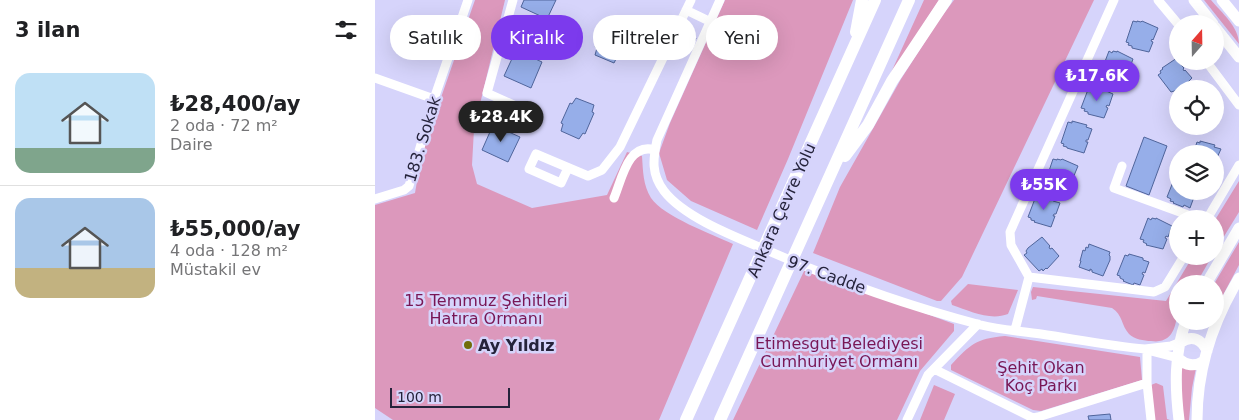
<!DOCTYPE html>
<html lang="tr">
<head>
<meta charset="utf-8">
<style>
  :root { --surface:#fff; --page:#f6f6f6; --text:#202124; --muted:#757577; --line:#e0e0e0; --accent:#7c3aed }
  body { margin:0; font-family:"DejaVu Sans",sans-serif; background:var(--page); color:var(--text); height:100vh; display:flex; flex-direction:column; font-size:19px; white-space:nowrap }
  * { box-sizing:border-box; margin:0 }
  p { font-size:16px; color:var(--muted) }
  .icon { flex:none; width:28px; height:28px; fill:none; stroke:currentColor; stroke-width:2; stroke-linecap:round; stroke-linejoin:round }
  .map { position:relative; flex:1; overflow:hidden }
  .panel { display:flex; flex-direction:column; background:var(--surface); width:375px }
  .panel>* { flex:none }
  .hud { position:absolute; left:15px; top:15px; width:475px; height:45px; display:flex; gap:10px }
  .needle { width:32px; rotate:20deg }
  .tools { position:absolute; left:794px; top:15px; display:grid; gap:10px }
  .tools a { display:grid; place-items:center; width:55px; height:55px; border-radius:50%; background:var(--surface); box-shadow:0 5px 20px #0002; font-size:25px }
  .scale { position:absolute; left:15px; bottom:12px; width:120px; box-sizing:border-box; padding-left:5px; border:2px solid #25233b; border-top:0; font-size:14px; line-height:18px; white-space:nowrap; color:#25233b; -webkit-text-stroke:4px #d6d4fb; paint-order:stroke }
  .price { position:absolute; translate:-50% -42px; padding:0 11px; border-radius:18px; background:var(--accent); color:#fff; font-size:16px; line-height:32px; filter:drop-shadow(0 1px 2px #0008) }
  .price::after { content:''; position:absolute; left:50%; top:30px; width:15px; height:11px; margin-left:-8px; background:inherit; clip-path:polygon(0 0,100% 0,50% 100%) }
  .price.current { background:#222; color:#fff }
  ul { padding:0; list-style:none }
  li { display:flex; align-items:center; gap:15px; height:125px; padding:0 15px }
  li+li { border-top:1px solid var(--line) }
  li span { display:grid; place-items:center; flex:none; width:140px; height:100px; border-radius:15px; color:#555 }
  li>.icon { margin-inline-start:auto }
  span .icon { width:60px; height:60px; fill:#fffc; stroke-width:1 }
  li b { font-size:21px }
  h2 { display:flex; justify-content:space-between; align-items:center; height:60px; padding:0 15px; font-size:21px }
  .tag { padding:0 18px; border-radius:22px; background:var(--surface); box-shadow:0 5px 20px #0002; font-size:18px; line-height:45px }
  .tag.current { background:var(--accent); color:#fff }
  main { display:flex; flex:1; min-height:0 }
  .map>svg:first-child { display:block }
  .green { fill:#dc98bc }
  .building { fill:#96aee9; stroke:#50659b }
  .lines { fill:none; stroke-linecap:round; stroke-linejoin:round }
  .minor { stroke:#fff; stroke-width:9 }
  .major { stroke:#fff; stroke-width:11 }
  .highway { stroke:#fff; stroke-width:12 }
  .poi-dot { fill:#716d0b; stroke:#d6d4fb; stroke-width:2 }
  .labels { text-anchor:middle; stroke-width:5; stroke-linejoin:round; paint-order:stroke }
  .street-label { font-size:16px; fill:#25233b; stroke:#d6d4fb }
  .park-label { font-size:16px; fill:#781655; stroke:#d6d4fb }
  .poi-label { font-size:16px; font-weight:bold; fill:#25233b; stroke:#d6d4fb; text-anchor:start }
</style>
</head>
<body>
<main>
<section class="panel">
<h2>3 ilan<svg class="icon" aria-label="filters" viewBox="0 0 24 24"><path d="M4 7h16M4 17h16"/><circle cx="9" cy="7" r="2"/><circle cx="15" cy="17" r="2"/></svg></h2>
<ul>
<li><span style="background:linear-gradient(#bfe0f5 75%,#7fa58c 0)"><svg class="icon" aria-label="home" viewBox="0 0 24 24"><path d="M3 11l9-7 9 7M6 9v11h12V9"/></svg></span><div><b>₺28,400/ay</b><p>2 oda · 72 m²</p><p>Daire</p></div></li>
<li><span style="background:linear-gradient(#a9c7e8 70%,#c2b280 0)"><svg class="icon" aria-label="home" viewBox="0 0 24 24"><path d="M3 11l9-7 9 7M6 9v11h12V9"/></svg></span><div><b>₺55,000/ay</b><p>4 oda · 128 m²</p><p>Müstakil ev</p></div></li>
</ul>
</section>
<div class="map">
<svg width="864" height="420" viewBox="0 0 864 420">
  <rect width="100%" height="100%" fill="#d6d4fb"/>
  <path class="green" d="M100,0H130L99,129L97,165L102,184L157,208L232,195L252,152L267,156C268,171 268,185 276,198C289,217 337,234 358,244L284,420H18L0,408V205L40,193L47,152Z
    M350,0H478L413,159L382,230L316,201L292,180L284,153L295,123Z
    M549,0H564L514,77Z
    M579,0H719L587,277L566,301H562L438,253L465,187L526,79L564,20Z
    M829,0H836C847,13 864,27 864,44Z
    M864,181V212L840,251V220Z
    M864,242V265L840,310L839,284Z
    M818,256H837L821,284H802C802,304 808,346 776,341C769,341 759,339 754,334C746,325 748,315 737,308L662,296L661,299L657,300L656,292L658,287L791,301Z
    M430,269L579,324V331L545,371L522,420H358Z
    M593,284L643,290L633,314C615,321 595,311 577,305L576,301Z
    M630,336L765,357L767,380L666,411L658,410L576,370V365C596,344 600,339 630,336Z
    M806,366L821,368L817,388L814,420H807Z
    M781,383L788,386L792,419L795,420H779L776,385Z
    M559,385L580,394L569,420H545Z"/>
  <path class="building" d="M149,0H181L172,19L146,7Z
    M235,21L253,30L251,36L253,37L244,58L242,57L239,63L220,55L222,48L220,47L229,27H231Z
    M758,21L762,22V21L766,22L767,21L783,28L778,40L777,39L776,41L778,42L774,52L757,48V46L753,45L754,43L751,42Z
    M311,34L321,38L317,47L308,42Z
    M141,50L167,62L156,88L129,76Z
    M734,51L737,53L738,51L742,52V51L758,59L754,70L752,69L751,71L753,72L749,82L743,80V82L732,78L733,77L729,75L730,73L726,72Z
    M802,58V61L809,68L808,69L809,71L810,70L817,78L806,89L796,92L783,75L786,73L785,71L788,69L787,68Z
    M714,87L717,88L718,87L722,88V87L738,94L734,106L732,105L731,107L733,108L729,118L713,114V112L709,111L710,109L706,108Z
    M201,98L219,105L217,112L219,113L210,134L208,133L204,139L186,131L188,124L186,123L195,103L197,104Z
    M697,121L712,125L711,127L717,129L713,140H711V142H713L709,153L692,148V147L688,146L689,144L686,143L693,122L697,123Z
    M118,125L145,137L133,162L107,150Z
    M769,137L792,146L774,195L751,186Z
    M825,141L840,145L839,147L846,149L841,160H840V154H818L822,142L825,143Z
    M678,159L682,160V159L686,160L687,159L703,166L698,178L697,177L696,179L698,180L694,190L677,186L678,184L674,183V181L671,180Z
    M800,177L802,178V191H821L820,195H818L817,197H819L815,208L809,205L808,207L798,203L799,202L795,201L796,199L792,197Z
    M665,195L679,199L678,201L685,203L681,214H679L678,216H680L676,227L659,222L660,221L656,220V218L653,217L661,196L664,197Z
    M773,218L776,220L777,218L781,219V218L797,226L793,237L791,236L790,238L792,239L788,249L771,245L772,244L768,242L769,240L765,239Z
    M667,237L675,246L674,247L675,249L677,248L684,256L672,269L671,268L668,271L667,269L664,271L649,255L652,253L651,251L653,248Z
    M714,244L735,252L734,255L735,256V260L728,276L717,272V270L715,269V271L704,267L706,261H705L708,250L710,251L711,247L713,248Z
    M754,254L768,258V260L774,262L770,273L768,272L767,274L769,275L765,285L759,283L758,285L748,281L749,280L745,278V276L742,275L750,255L753,256Z
    M735,414L736,420H714L713,416Z"/>
  <g class="lines">
    <path class="minor" d="M138,0L112,93L161,115
      M345,0L282,140C278,159 276,174 289,191C309,217 358,236 389,249C458,279 533,306 606,325C625,330 646,331 666,334C700,339 735,346 770,349L796,346L806,342
      M783,0L803,24
      M311,10L336,22
      M131,24L185,49
      M831,61L864,105
      M0,78L59,99
      M747,166L739,188L824,219
      M193,168L186,183L154,169L161,154L213,176L227,170L245,147L316,0
      M239,198C247,179 253,142 280,150
      M0,199L29,190L34,186L59,99L93,0
      M832,219L864,165
      M654,277L779,292L790,287L809,256
      M640,330L654,277L636,245L635,232L739,0
      M776,351L803,358
      M559,369L652,415L658,418L663,417L772,383V349
      M772,383L776,420
      M532,420L553,375L603,324"/>
    <path class="major" d="M819,0L838,24
      M847,0L864,21
      M840,27L864,57
      M831,284L864,228
      M806,342C817,335 827,339 832,351
      M803,358C811,366 820,367 829,361
      M804,420C800,387 799,353 811,321
      M822,420C822,370 838,321 864,278"/>
    <path class="highway" d="M481,32L487,0
      M470,156L493,125L517,81L571,0
      M311,420L500,0
      M345,420L534,0"/>
  </g>
  <circle class="poi-dot" cx="93" cy="345" r="5"/>
  <g class="labels">
    <g class="street-label">
      <text transform="translate(47 139) rotate(-73)" y="6">183. Sokak</text>
      <text transform="translate(406 210) rotate(-66)" y="6">Ankara Çevre Yolu</text>
      <text transform="translate(452 274) rotate(20)" y="6">97. Cadde</text>
    </g>
    <g class="park-label">
      <text x="111" y="306">15 Temmuz Şehitleri<tspan x="111" dy="18">Hatıra Ormanı</tspan></text>
      <text x="464" y="349">Etimesgut Belediyesi<tspan x="464" dy="18">Cumhuriyet Ormanı</tspan></text>
      <text x="666" y="373">Şehit Okan<tspan x="666" dy="18">Koç Parkı</tspan></text>
    </g>
    <g class="poi-label">
      <text x="103" y="351">Ay Yıldız</text>
    </g>
  </g>
</svg>
<div class="tools">
<a><svg class="needle" viewBox="-14 -14 28 28"><path d="M0-13l5 13h-10z" fill="#e53935"/><path d="M0 13l5-13h-10z" fill="#757577"/></svg></a>
<a><svg class="icon" aria-label="locate" viewBox="0 0 24 24"><circle cx="12" cy="12" r="6"/><path d="M12 2v4M12 18v4M2 12h4M18 12h4"/></svg></a>
<a><svg class="icon" aria-label="layers" viewBox="0 0 24 24"><path d="M12 4l9 5-9 5-9-5zM3 14l9 5 9-5"/></svg></a>
<a>+</a>
<a>−</a>
</div>
<div class="scale">100 m</div>
<b class="price" style="left:722px;top:102px">₺17.6K</b>
<b class="price current" style="left:126px;top:143px">₺28.4K</b>
<b class="price" style="left:669px;top:211px">₺55K</b>
<div class="hud">
<a class="tag">Satılık</a>
<a class="tag current">Kiralık</a>
<a class="tag">Filtreler</a>
<a class="tag">Yeni</a>
</div>
</div>
</main>
</body>
</html>
